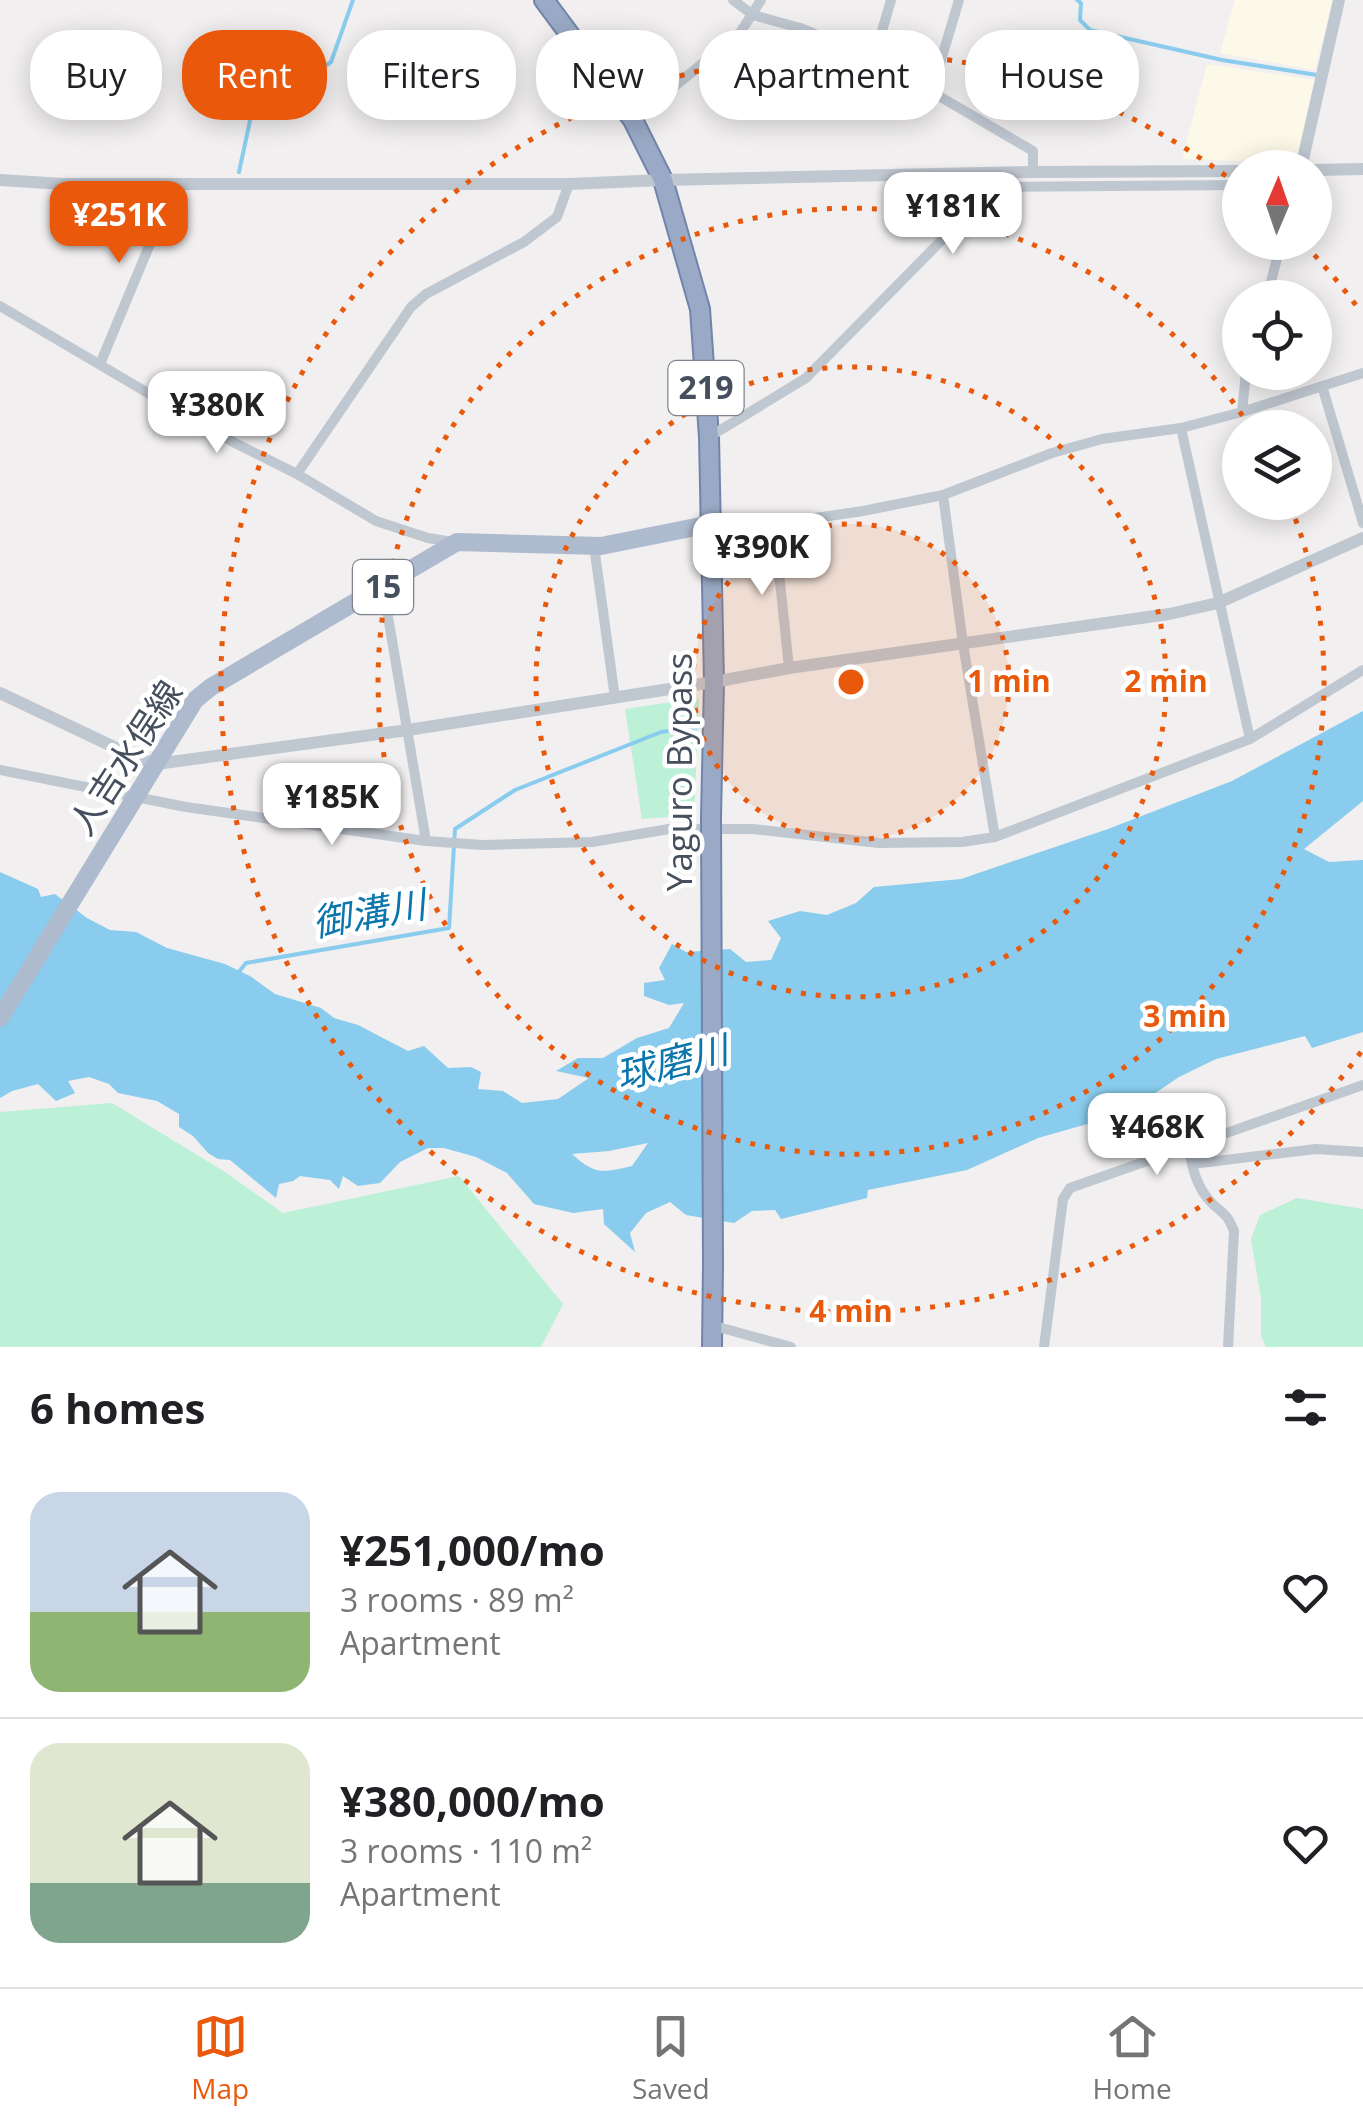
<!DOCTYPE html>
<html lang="en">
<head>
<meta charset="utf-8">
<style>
  :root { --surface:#fff; --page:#f6f6f6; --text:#202124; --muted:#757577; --line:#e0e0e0; --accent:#ea580c }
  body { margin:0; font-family:"Open Sans","Noto Sans JP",sans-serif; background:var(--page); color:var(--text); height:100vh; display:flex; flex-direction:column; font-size:38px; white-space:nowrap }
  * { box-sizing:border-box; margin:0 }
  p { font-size:32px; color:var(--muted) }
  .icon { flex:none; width:55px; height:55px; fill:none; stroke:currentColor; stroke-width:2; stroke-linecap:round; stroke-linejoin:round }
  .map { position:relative; height:1347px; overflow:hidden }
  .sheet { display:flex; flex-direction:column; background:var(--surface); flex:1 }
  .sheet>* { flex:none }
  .top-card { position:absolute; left:30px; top:30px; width:1305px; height:90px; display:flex; gap:20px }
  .needle { width:65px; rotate:2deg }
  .tools { position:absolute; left:1222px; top:150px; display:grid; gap:20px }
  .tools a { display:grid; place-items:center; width:110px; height:110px; border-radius:50%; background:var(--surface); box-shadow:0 5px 25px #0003; font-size:50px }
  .price { position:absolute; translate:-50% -85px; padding:0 22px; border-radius:20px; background:#fff; color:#222; font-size:32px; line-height:65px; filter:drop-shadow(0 2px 5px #0008) }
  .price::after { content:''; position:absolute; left:50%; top:60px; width:30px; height:22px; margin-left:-15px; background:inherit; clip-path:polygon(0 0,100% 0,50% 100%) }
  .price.active { background:var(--accent); color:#fff }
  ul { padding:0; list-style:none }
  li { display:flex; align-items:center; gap:30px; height:250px; padding:0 30px }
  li+li { border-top:2px solid var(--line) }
  li span { display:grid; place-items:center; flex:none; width:280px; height:200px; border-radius:30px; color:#555 }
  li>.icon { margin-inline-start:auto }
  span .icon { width:120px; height:120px; fill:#fffc; stroke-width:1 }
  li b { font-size:42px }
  h2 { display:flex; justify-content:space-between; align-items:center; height:120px; padding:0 30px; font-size:42px }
  .chip { padding:0 35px; border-radius:40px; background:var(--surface); box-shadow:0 5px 25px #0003; font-size:35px; line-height:90px }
  .chip.active { background:var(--accent); color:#fff }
  .menu { display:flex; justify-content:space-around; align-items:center; height:140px; border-top:2px solid var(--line); background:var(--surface); font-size:28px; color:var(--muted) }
  .menu a { display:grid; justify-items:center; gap:5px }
  .menu .active { color:var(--accent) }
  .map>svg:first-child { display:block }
  .commercial { fill:#fcf9e8 }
  .green { fill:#bcf0d7 }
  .water { fill:#89cced; fill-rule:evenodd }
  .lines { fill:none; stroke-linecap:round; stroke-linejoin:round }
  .stream { stroke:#89cced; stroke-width:4 }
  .trunk-casing { stroke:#7185aa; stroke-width:22 }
  .minor { stroke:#bfc7d1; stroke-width:10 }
  .tertiary { stroke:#bfc7d1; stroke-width:12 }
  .primary { stroke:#aebace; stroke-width:18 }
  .trunk { stroke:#9aaac6; stroke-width:18 }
  .trunk-bridge-casing { stroke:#7185aa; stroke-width:22; stroke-linecap:butt }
  .trunk-bridge { stroke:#9aaac6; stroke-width:18 }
  .ring { fill:none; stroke:#e8590c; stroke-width:5; stroke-dasharray:5 10 }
  .labels { text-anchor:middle; stroke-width:9; stroke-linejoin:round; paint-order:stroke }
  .shield { fill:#fff; stroke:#7e848e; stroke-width:2.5 }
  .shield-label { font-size:32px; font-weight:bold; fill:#464f5d }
  .street-label { font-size:35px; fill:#464f5d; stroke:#fff }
  .water-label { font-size:38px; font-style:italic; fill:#0a76ac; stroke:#fff }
  .centre { fill:#e8590c; stroke:#fff; stroke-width:5 }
  .ring-label { font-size:30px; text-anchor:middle; font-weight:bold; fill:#e8590c; stroke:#fff; stroke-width:9; stroke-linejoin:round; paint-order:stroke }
</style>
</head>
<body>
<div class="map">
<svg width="1363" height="1347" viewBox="0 0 1363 1347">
  <rect width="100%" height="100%" fill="#f1efef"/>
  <path class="commercial" d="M1235,0H1333L1315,70L1220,53Z
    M1207,64L1315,80L1296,163L1182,159Z"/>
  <path class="green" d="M699,698L694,815L642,819L625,709Z
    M112,1103L225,1172L283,1213L459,1176L563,1304L541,1347H0V1112Z
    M1297,1198L1363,1209V1347H1266L1261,1336V1298L1251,1239L1260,1215Z"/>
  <path class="water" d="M1363,711V801L1304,849L1329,862L1363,860V1032L1312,1048L1305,1036L1216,1059L1179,1077L1126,1113L1038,1138L967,1170L868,1190L867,1198L781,1219L775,1210L752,1211L734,1223L686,1215L670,1202L646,1213L630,1233L635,1252L604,1224L603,1209L573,1213L534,1204L507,1173L476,1157L444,1148H428L400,1162L380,1183L358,1186L343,1176L339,1189L330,1180L300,1176L293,1181L279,1184L276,1198L230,1160L218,1159L208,1153L193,1136L179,1127V1114L157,1101L118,1093L109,1084L89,1077L68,1081L75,1093L56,1101L38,1084L12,1091L0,1098V872L38,889L41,897L55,894L87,918L110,930L136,932L167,948L225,964L250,976L275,994L321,1008L334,1018L358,1025L408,1051L424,1046L448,1068L471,1067L481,1072L478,1089L503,1091L522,1103L558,1099L589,1078L556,1071L578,1058H603L637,1038L669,1028L684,1003L669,1005L644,996V983L665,980L659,968L672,944L686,952L730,949L746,962L771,960L781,938L768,921L800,911L827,915L856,903L874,887L961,879L1108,829L1232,781ZM648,1143L632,1166C602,1173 595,1175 572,1154L609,1151Z"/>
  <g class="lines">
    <path class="stream" d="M1077,0L1081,3L1080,20L1090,30L1222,60L1317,75
      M239,172L257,88L310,77L331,62L353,0
      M238,973L246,963L449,928L455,829L515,790L661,732L699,727"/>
    <g class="trunk-casing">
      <path id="trunk" d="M544,0L633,120L663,180L700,309L709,437L714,682L711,817
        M712,1347L713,1264"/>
    </g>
    <path class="minor" d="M733,0L753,15L800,28L874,58L1033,151V172
      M874,58L891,0
      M934,92L935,80L959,0
      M633,120L740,33L761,0
      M1267,298L1281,242
      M0,306L170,406L233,442L297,474L376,521L428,538L453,542
      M100,364L175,184
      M1322,386L1363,523
      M1242,412L1246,372
      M1181,428L1250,739
      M709,437L806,378L994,187L1240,185
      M297,474L411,307L426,294L524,242L557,217L569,184
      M943,495L963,644L995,837
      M711,524H774L863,511L943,495L1052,453L1102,439L1181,428L1242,412L1363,373
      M774,524L789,668
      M594,546L615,698
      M383,587L426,841
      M0,770L186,807L426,841L483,845L592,842L669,829H753L879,843L962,842L995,837L1250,739L1363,670
      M1188,1146C1192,1165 1195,1184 1209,1200C1222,1215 1225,1209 1234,1231L1228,1347
      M1192,1164L1316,1149L1363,1152
      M711,1325L791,1347
      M1044,1347L1063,1199L1070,1188L1363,1085"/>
    <path class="tertiary" d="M1301,168L1339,0
      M1315,170L1363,169
      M0,180L63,184H569L663,180L1033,172L1240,171
      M0,693L133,756L156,764L408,730L714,682L789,668L1169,614L1218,603L1363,538"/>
    <path class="primary" d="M0,1018L195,700L211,687L457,542L601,546L711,524"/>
    <use href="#trunk" class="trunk"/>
    <g class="trunk-bridge-casing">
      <path id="trunk-bridge" d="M711,817L713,1264"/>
    </g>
    <use href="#trunk-bridge" class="trunk-bridge"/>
  </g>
  <circle cx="851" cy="682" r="158" fill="#e8590c" fill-opacity=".12"/>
  <g class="ring">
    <circle cx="851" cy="682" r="158"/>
    <circle cx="851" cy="682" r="315"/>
    <path d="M1290 505A473 473 0 1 1 1248 424"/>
    <path d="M1361 1052A630 630 0 1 1 1239 186M1304 244A630 630 0 0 1 1361 312"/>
  </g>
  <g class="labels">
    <g class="shield">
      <rect x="668.5" y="361" width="75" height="54" rx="8"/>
      <rect x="353" y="560" width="60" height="54" rx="8"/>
    </g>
    <g class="shield-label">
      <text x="706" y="399">219</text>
      <text x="383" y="598">15</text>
    </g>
    <g class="street-label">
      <text transform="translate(126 758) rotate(-57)" y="12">人吉水俣線</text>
      <text transform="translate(680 772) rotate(-90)" y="12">Yaguro Bypass</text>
    </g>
    <g class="water-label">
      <text transform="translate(369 914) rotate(-10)" y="13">御溝川</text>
      <text transform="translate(672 1063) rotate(-14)" y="13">球磨川</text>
    </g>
  </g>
  <circle cx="851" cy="682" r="15" class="centre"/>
  <g class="ring-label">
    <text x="1009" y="692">1 min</text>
    <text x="1166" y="692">2 min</text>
    <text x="1185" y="1027">3 min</text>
    <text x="851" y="1322">4 min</text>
  </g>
</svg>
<div class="tools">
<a><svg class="needle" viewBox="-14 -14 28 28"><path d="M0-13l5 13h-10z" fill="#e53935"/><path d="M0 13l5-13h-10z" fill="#757577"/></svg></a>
<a><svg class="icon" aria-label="locate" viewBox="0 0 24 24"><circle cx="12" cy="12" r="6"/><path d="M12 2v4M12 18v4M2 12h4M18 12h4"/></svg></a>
<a><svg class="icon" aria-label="layers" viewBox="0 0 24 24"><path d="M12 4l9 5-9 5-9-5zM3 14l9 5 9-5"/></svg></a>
</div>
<b class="price" style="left:953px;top:257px">¥181K</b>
<b class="price active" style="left:119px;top:266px">¥251K</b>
<b class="price" style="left:217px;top:456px">¥380K</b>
<b class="price" style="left:762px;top:598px">¥390K</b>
<b class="price" style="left:332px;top:848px">¥185K</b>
<b class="price" style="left:1157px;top:1178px">¥468K</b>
<div class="top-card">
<a class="chip">Buy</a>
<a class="chip active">Rent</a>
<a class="chip">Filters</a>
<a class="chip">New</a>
<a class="chip">Apartment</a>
<a class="chip">House</a>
</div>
</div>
<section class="sheet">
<h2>6 homes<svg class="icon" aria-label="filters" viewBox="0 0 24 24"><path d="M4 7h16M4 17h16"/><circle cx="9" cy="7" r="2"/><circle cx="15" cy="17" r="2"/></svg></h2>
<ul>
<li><span style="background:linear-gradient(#c9d6e8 60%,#8fb573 0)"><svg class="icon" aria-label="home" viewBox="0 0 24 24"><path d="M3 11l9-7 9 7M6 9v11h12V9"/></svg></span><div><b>¥251,000/mo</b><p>3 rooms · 89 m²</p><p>Apartment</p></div><svg class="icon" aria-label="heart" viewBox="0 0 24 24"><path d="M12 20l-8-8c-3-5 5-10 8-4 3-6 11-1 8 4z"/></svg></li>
<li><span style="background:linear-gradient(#dfe7d0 70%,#7fa58c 0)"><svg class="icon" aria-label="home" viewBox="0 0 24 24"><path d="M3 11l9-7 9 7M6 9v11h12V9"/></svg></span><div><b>¥380,000/mo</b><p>3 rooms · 110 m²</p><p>Apartment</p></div><svg class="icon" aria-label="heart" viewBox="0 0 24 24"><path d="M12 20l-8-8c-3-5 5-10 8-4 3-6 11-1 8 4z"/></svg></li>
</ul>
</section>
<nav class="menu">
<a class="active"><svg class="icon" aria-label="map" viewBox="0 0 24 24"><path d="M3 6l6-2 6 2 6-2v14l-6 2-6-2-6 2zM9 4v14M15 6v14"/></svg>Map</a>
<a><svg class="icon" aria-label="saved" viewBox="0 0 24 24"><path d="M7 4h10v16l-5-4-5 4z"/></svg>Saved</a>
<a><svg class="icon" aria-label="home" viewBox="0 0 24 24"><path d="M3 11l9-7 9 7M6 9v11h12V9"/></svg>Home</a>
</nav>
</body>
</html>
